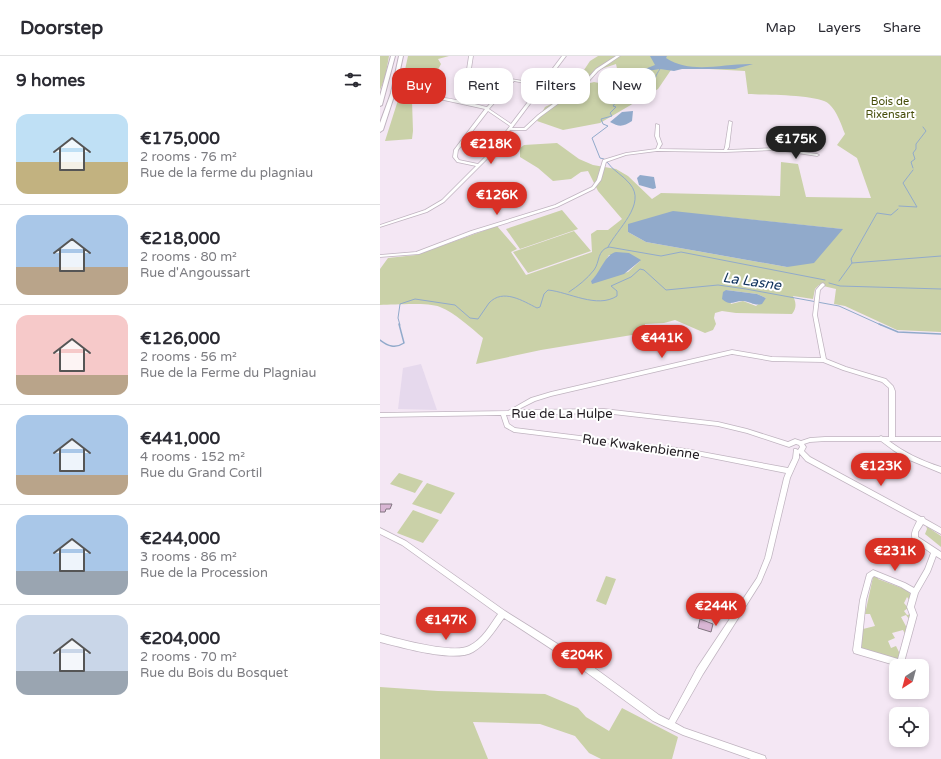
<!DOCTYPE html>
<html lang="en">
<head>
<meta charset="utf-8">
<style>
  :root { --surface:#fff; --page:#f7f7f7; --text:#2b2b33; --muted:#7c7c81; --line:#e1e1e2; --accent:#d93025 }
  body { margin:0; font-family:"Varela Round",sans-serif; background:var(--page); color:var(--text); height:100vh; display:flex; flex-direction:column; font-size:15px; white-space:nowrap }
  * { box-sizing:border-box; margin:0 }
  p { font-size:13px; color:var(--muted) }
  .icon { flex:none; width:22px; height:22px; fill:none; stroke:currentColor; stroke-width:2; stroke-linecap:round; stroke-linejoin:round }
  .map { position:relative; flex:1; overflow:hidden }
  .side { display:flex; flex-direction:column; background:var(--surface); width:380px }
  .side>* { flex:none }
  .hud { position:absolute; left:12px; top:12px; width:380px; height:36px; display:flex; gap:8px }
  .needle { width:26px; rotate:216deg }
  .controls { position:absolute; left:509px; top:603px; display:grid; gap:8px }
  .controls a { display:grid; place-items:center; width:40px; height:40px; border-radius:8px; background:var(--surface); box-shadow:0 2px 6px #0003; font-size:20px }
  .price { position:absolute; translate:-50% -34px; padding:0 9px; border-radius:14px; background:var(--accent); color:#fff; font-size:13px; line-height:26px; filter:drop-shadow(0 1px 2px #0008) }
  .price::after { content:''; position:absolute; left:50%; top:24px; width:12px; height:9px; margin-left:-6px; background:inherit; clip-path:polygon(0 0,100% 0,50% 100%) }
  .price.selected { background:#222; color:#fff }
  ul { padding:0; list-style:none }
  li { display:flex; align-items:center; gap:12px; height:100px; padding:0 16px }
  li+li { border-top:1px solid var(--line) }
  li span { display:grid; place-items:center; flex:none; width:112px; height:80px; border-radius:12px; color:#555 }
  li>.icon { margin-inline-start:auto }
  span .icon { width:48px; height:48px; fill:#fffc; stroke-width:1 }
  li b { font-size:17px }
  h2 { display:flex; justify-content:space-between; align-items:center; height:48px; padding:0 16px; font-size:17px }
  .tag { padding:0 14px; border-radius:12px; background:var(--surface); box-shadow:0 2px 6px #0003; font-size:14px; line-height:36px }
  .tag.selected { background:var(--accent); color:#fff }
  header { display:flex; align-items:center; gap:24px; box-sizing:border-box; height:56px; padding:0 20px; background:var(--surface); border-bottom:1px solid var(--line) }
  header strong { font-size:19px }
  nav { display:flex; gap:22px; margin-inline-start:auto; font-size:14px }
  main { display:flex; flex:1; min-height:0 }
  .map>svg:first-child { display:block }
  .education { fill:#e6d9ed }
  .green { fill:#cad1a8; fill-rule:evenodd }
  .water { fill:#91aacb }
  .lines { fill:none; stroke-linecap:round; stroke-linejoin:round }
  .stream-far1 { stroke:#91aacb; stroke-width:1 }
  .stream { stroke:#91aacb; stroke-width:1.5 }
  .building { fill:#d9b6d4; stroke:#817580 }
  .minor-casing { stroke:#c0b4c0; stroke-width:1.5 }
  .highway-casing { stroke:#c0b4c0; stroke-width:2 }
  .minor { fill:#fff; fill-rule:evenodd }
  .highway { fill:#fff; fill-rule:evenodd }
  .labels { text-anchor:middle; stroke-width:4; stroke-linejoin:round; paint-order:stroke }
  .far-park-label { font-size:11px; fill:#474e0b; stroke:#fff }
  .street-label { font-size:13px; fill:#211c21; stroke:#fff }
  .water-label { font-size:14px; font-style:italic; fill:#0f325d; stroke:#fff }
</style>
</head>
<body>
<header>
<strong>Doorstep</strong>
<nav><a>Map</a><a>Layers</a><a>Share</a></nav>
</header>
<main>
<section class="side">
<h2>9 homes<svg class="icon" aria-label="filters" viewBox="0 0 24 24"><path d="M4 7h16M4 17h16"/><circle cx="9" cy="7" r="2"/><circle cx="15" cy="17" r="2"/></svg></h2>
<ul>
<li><span style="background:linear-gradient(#bfe0f5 60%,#c2b280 0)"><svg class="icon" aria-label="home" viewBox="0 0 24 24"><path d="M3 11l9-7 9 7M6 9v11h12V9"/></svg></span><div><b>€175,000</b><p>2 rooms · 76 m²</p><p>Rue de la ferme du plagniau</p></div></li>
<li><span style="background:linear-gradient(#a9c7e8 65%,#b9a48a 0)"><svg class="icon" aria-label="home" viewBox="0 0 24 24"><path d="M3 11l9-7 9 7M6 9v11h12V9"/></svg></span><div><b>€218,000</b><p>2 rooms · 80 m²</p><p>Rue d'Angoussart</p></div></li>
<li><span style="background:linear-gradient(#f6c9c9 75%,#b9a48a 0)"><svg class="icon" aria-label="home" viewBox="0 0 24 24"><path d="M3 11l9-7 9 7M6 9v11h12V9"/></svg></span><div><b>€126,000</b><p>2 rooms · 56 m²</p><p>Rue de la Ferme du Plagniau</p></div></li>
<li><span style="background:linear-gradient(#a9c7e8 75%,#b9a48a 0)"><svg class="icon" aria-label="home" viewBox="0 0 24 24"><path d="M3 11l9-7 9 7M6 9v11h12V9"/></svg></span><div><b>€441,000</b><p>4 rooms · 152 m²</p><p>Rue du Grand Cortil</p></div></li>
<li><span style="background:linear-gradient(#a9c7e8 70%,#9aa5b1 0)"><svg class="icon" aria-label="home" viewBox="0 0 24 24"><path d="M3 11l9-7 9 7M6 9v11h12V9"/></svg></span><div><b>€244,000</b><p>3 rooms · 86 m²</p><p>Rue de la Procession</p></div></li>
<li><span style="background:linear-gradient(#c9d6e8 70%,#9aa5b1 0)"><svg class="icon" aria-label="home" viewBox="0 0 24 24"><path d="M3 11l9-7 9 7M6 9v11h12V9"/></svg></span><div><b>€204,000</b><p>2 rooms · 70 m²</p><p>Rue du Bois du Bosquet</p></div></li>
</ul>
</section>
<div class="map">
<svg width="561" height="703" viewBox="0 0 561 703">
  <rect width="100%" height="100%" fill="#f4e7f4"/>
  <path class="education" d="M41,308L57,354L18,353L23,312Z"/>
  <path class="green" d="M0,0H9L5,22L0,34Z
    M28,0H69L58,3L61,8L45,39L32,45L33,75L32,83L5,85L19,41Z
    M218,0H561V276L517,274L465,250L454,248L456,233L439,229L435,233L433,243L413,240C416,246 417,252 412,258L356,257L342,255L335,257L334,262L336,268L333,274L325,277L295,264L284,267L265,268L264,277L161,294L96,308L103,282C90,271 75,257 60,251C46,246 15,249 0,249V213L8,202L36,199L117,170L137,193L131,196L146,219L212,196L211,178L217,174H228L242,163L218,135L208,115L201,116L191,123L173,125L158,112L140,101V92L144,89L177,87L199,103L213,109L236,113L248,120L272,143L281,137L400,140L401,106L418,108L426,141L491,142L477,102L457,89L465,78C461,68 457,55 449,48C439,38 384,39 368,38L365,15L293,11L278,33L220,67L183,74L157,65L165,51L175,46V41L184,31L191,32L214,26L229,29L249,23L238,17L236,8L218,14L208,24H198L203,16L184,14L186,12L204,14L210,5ZM336,160L462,173L407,211L266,186L248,176ZM229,199L260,205L248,216L211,225L218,218ZM346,234L377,238L386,242L376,250L363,245L351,248Z
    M182,154L198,173L140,193L126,173Z
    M194,175L211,195L148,217L133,196Z
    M19,417L43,425L35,437L10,428Z
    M47,427L75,437L61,458L32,448Z
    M33,454L59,464L43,487L17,477Z
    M546,470L561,480V491L545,478L547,473Z
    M226,520L236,523L226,549L216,545Z
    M493,521H498V523L527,534L532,540L530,545L527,541L524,547L528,552L524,555L527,559L531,558L529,563L526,559L521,561L528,574L525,578L523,574L512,577L515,582L508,585L511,592L516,590L521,600L518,604L480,593L483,573L495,570L490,558H485Z
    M0,631L58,635L165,638L198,652L206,661L229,675L242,652L298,681L292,703H221L209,697L195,680L160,668L93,666L108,703H0Z"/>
  <path class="water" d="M270,0H287L286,2C312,19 344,7 373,8L355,13H302L294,15L280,13L267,15L265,13L275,9Z
    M253,55L252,65C243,71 239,71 230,66L242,56Z
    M260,119L274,121L276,132L273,133L259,129L257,122Z
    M293,155L463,173L434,207L407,211L266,186L248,176V168Z
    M236,196L249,197L261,204L260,205L244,218L212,228L211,225C220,217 225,198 236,196Z
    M346,234L377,238L386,242L382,248C374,250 371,246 364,245C355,244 350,251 342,243L343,236Z"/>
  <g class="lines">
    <path class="stream-far1" d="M224,103L220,102L212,82L228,70L223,68L221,63L232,60L230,57L236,51L233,50L236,46C242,46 245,42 252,42L250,48C258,44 271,41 273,31C275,23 275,20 280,13
      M227,106C233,115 243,119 250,128C267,148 237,173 228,191
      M533,112L531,106L535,103L533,97L536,93V88L546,75L543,71
      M519,150L537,151L523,127L533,114
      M472,207L561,200
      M459,225L472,207L471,203L497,157L511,159L518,153
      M449,227L460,230L561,233
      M189,236C198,230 207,223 214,214C220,206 217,194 229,191L281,200L301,196L445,224
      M20,269L18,262L20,248L35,243L75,249L90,262L98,263C102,258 105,252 109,247C123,232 143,245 157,252L160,251L164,238L168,234C189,236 217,253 237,240V235L231,230L251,221L260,213L264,214L286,234L338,229L366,233L459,250L501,269"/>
    <path class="stream" d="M499,268L518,276L561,278
      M0,284C8,290 15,293 24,287L19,268"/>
  </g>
  <path class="building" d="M0,448H12L10,453H6L5,456H0Z
    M320,563L333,568L331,576L318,572Z"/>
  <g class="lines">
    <g class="minor-casing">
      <path id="minor" d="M89,0H93L91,13L95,17L161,28L182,0H186L132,72H144L158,59L207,23L216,13L236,0H240L218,15L209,25L160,61L146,74H130L112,98L64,146L47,156L0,171V169L45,154L62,144L96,110L77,106L73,101L74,94L105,53L59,43H48L46,42C58,38 93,48 107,51L131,25L93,19L87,13ZM134,25L160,30L131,68L109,53ZM108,55L130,70L110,96L98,108L79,104L77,101L78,94Z
        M349,65L352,66L349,91L347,94L397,92L437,98L439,99L437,100L397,94L345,96L277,95L246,99L226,106L221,124L214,133L177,151L95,177L39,198L0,201V199L36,196L91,175L175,149L212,131L217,124L223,104L246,97L276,93L278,88L275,80L276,68L279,69V80L282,88L279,93L344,94L345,91Z
        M443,227L445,229L440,234L437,259L446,303L466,311L506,323L513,330L515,335V381H561V385H509C525,397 542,405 561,411V417L527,403L513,394L501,385H445L430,386L424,388L426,391L424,395L430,401L541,461H544L545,463L561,472V478L543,468L538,476V481L561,496V503L556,500L550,516L538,537L534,551L537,559L523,610H518L477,598L474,597L473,594L480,544L487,518L493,514L525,527L534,532L545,513L551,497L533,484C530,477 534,472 537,465L426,405L419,397V402L410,422L391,502L381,526L323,618L295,667L304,672L382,699L385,700L386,703H371L303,679L273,665L199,611L124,562C115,574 107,588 93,596C74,607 21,591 0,586V578C18,583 74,598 89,590C102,584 110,569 118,558L22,489L0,478V472L26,485L125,555L205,605L279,659L289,664L317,612L377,522L385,502L404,422L406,417L306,397L134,376L125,371L121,359L0,361V357L128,355L151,342L171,336L352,294L392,301L441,302L433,259L436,234L441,228ZM352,298L392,305L443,306L463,314L502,326L509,332V381H503L501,380L499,381H445L430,382L421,385L415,383L408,386L367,373L338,366L224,353L137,354L155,345L171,340ZM224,357L338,370L367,377L409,391L416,388L419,389L420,391L418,394L416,393H414L413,402L408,412L306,393L135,372L129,368L126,359ZM494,520L521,531L531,537L527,551L530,559L518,603L481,592L486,544L492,522Z"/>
    </g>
    <g class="highway-casing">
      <path id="highway" d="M11,0H15L2,49L0,50V40Z
        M19,0H23L15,37L3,74L0,76V67L11,37Z"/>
    </g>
    <use href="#minor" class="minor"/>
    <use href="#highway" class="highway"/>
  </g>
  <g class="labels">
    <g class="far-park-label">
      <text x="510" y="49">Bois de<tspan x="510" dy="13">Rixensart</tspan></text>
    </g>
    <g class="street-label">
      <text x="182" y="362">Rue de La Hulpe</text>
      <text transform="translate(261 390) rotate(8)" y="5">Rue Kwakenbienne</text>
    </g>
    <g class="water-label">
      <text transform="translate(372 225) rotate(8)" y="5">La Lasne</text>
    </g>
  </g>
</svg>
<div class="controls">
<a><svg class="needle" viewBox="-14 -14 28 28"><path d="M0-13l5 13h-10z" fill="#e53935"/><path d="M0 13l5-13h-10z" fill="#7c7c81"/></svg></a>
<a><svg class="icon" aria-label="locate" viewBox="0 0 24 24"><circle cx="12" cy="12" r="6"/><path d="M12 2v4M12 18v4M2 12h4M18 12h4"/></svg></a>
</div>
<b class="price selected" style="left:416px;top:104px">€175K</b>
<b class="price" style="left:111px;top:109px">€218K</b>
<b class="price" style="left:117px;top:160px">€126K</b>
<b class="price" style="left:282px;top:303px">€441K</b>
<b class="price" style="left:501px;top:431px">€123K</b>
<b class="price" style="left:515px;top:516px">€231K</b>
<b class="price" style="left:336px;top:571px">€244K</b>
<b class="price" style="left:66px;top:585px">€147K</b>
<b class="price" style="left:202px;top:620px">€204K</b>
<div class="hud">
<a class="tag selected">Buy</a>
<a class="tag">Rent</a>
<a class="tag">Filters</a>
<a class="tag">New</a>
</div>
</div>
</main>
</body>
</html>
